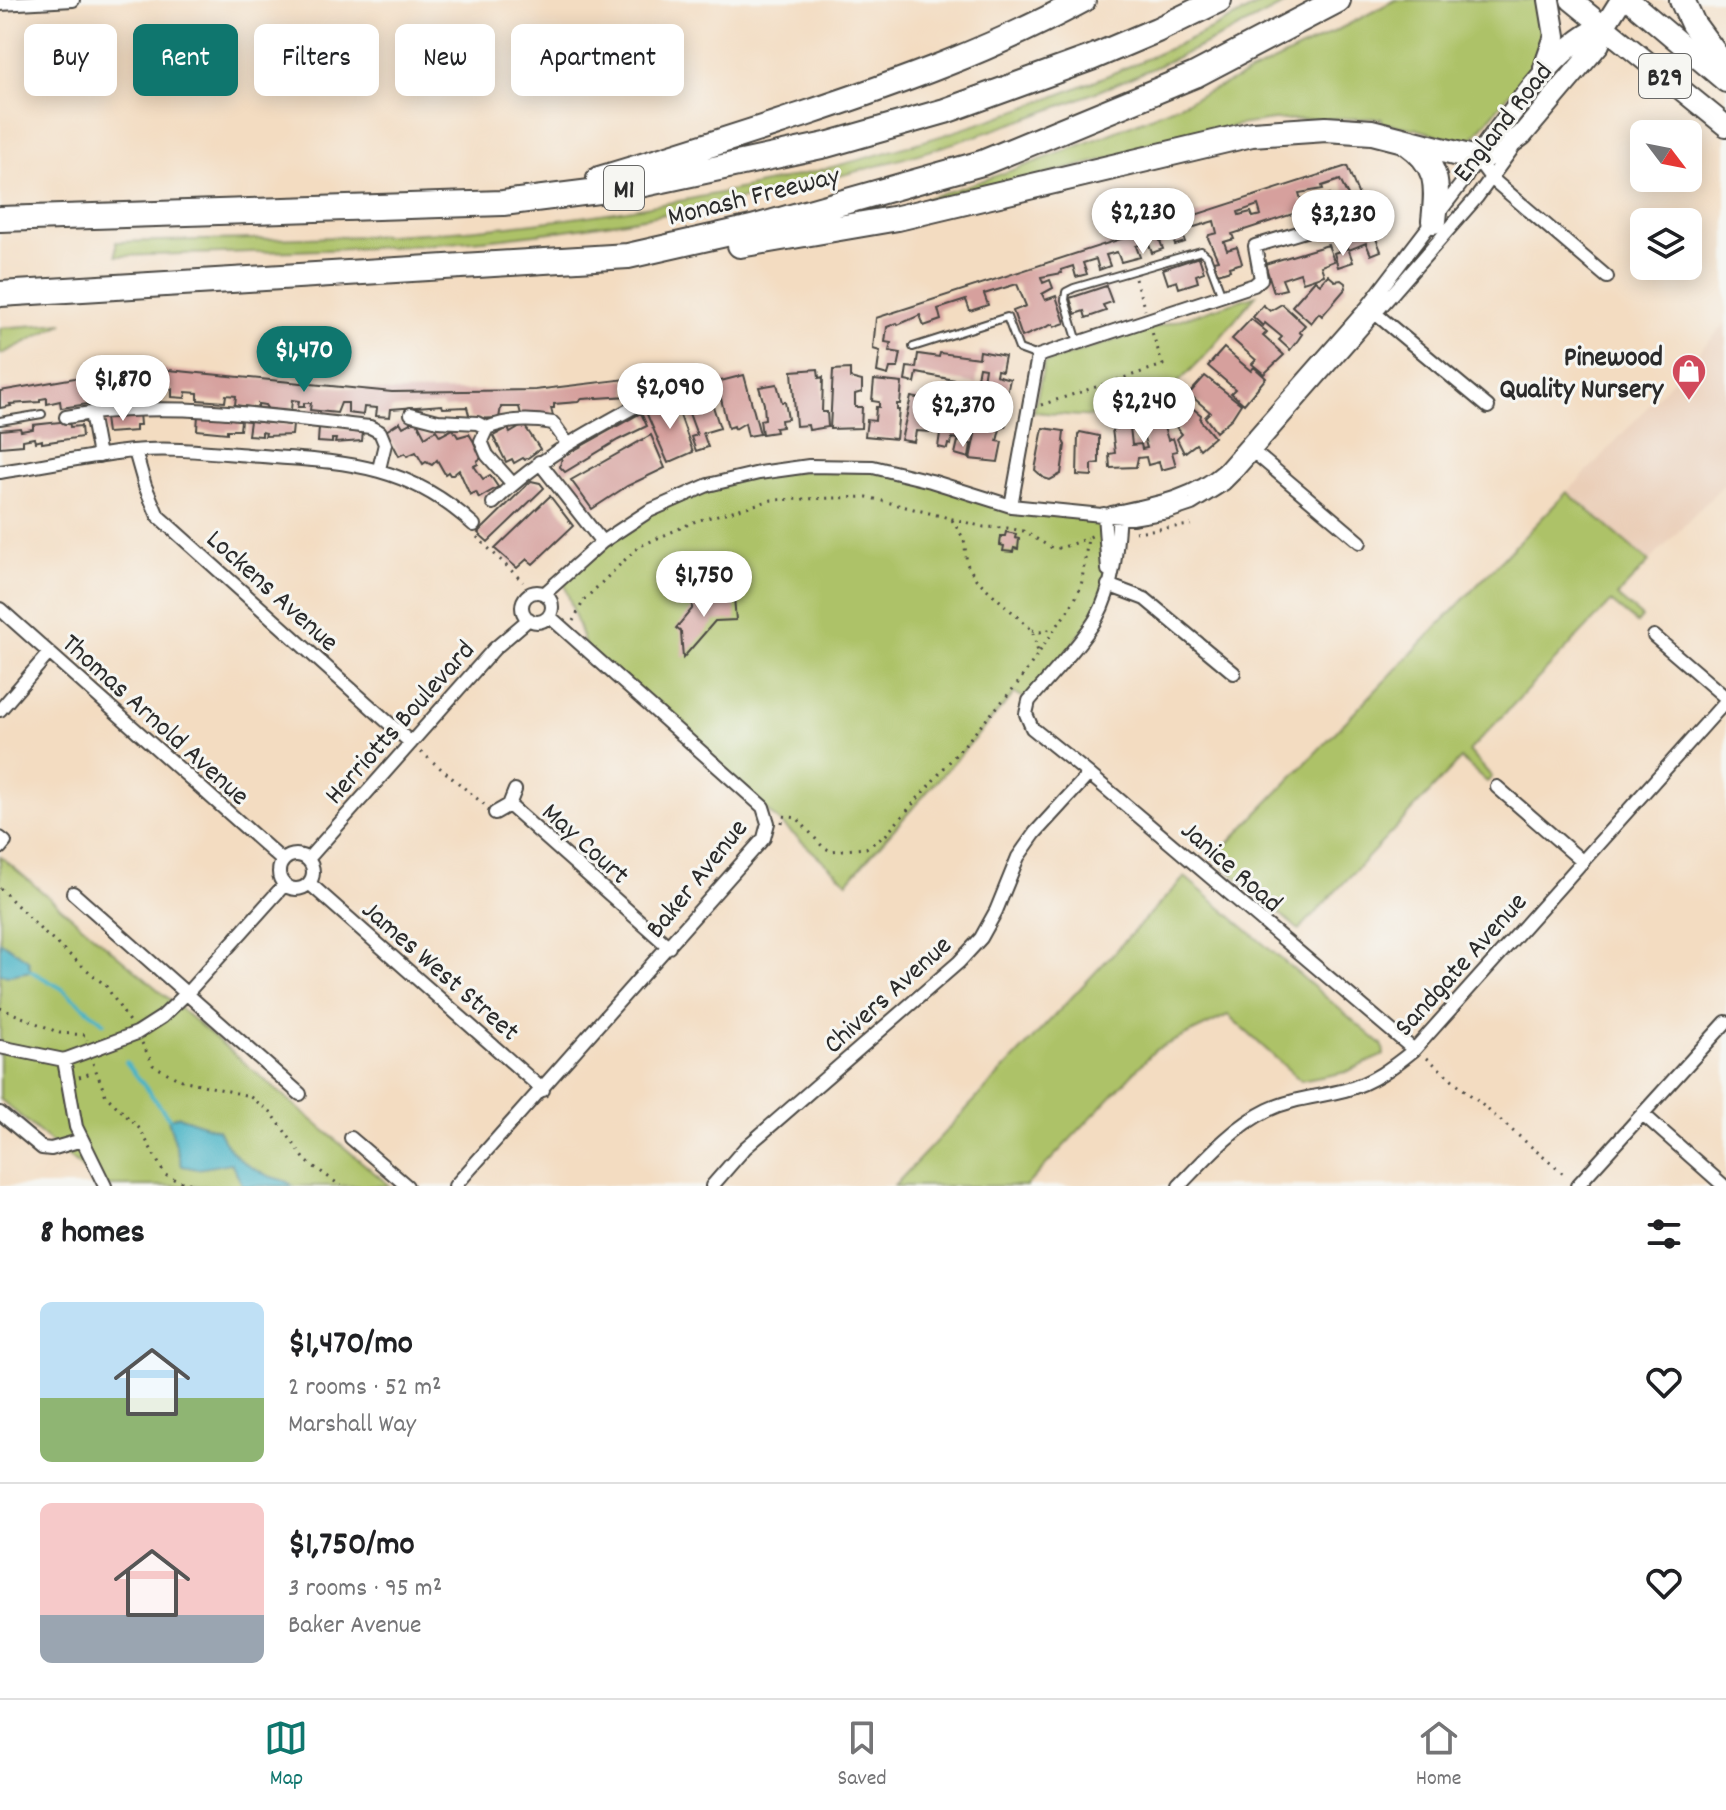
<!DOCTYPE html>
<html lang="en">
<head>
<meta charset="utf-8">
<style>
  :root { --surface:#fff; --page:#f2f2f2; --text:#202124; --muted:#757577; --line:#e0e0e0; --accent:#0f766e }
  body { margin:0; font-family:Dekko,sans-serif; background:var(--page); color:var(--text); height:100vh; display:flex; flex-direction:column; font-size:30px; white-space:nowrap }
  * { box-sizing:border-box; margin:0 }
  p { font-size:26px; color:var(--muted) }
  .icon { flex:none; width:44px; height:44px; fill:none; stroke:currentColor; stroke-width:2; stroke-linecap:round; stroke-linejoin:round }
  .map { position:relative; height:1186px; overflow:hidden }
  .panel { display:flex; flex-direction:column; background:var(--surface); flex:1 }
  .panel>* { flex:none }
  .top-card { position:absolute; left:24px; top:24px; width:800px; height:72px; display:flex; gap:16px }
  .needle { width:52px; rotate:122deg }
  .buttons { position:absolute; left:1630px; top:120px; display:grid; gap:16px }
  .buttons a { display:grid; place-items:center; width:72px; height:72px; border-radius:12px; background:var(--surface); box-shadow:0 4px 20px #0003; font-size:40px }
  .price { position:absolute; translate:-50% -68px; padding:0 18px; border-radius:28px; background:#fff; color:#222; font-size:26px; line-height:52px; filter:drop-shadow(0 2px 4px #0008) }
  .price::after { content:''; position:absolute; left:50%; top:48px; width:24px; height:18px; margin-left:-12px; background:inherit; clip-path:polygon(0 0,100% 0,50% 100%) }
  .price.current { background:var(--accent); color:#fff }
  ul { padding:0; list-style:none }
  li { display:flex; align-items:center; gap:24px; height:200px; padding:0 40px }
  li+li { border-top:2px solid var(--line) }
  li span { display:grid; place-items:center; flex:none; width:224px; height:160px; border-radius:12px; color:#555 }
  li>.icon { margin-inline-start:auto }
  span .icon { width:96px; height:96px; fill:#fffc; stroke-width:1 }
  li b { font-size:34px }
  h2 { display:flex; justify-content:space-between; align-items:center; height:96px; padding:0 40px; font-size:34px }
  .tag { padding:0 28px; border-radius:12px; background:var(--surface); box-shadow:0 4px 20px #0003; font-size:28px; line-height:72px }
  .tag.current { background:var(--accent); color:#fff }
  .menu { display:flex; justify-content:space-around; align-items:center; height:112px; border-top:2px solid var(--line); background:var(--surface); font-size:22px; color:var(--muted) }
  .menu a { display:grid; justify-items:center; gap:4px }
  .menu .current { color:var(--accent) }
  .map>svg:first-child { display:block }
  .built { fill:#eaceb7 }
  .green { fill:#adc267; stroke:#6c7649; stroke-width:2 }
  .water { fill:#49b4c6; stroke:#3a7078; stroke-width:2 }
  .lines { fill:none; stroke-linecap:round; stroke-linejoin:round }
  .stream { stroke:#49b4c6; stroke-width:4 }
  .building { fill:#d6a09d; fill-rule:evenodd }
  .lane-casing { stroke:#494642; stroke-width:10 }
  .street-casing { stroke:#494642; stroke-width:16 }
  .primary-casing { stroke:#494642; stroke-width:24 }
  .highway-casing { stroke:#494642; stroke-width:28 }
  .path { stroke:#494642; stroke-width:3; stroke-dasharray:2 6; stroke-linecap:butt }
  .lane { stroke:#fff; stroke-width:6 }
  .street { stroke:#fff; stroke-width:12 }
  .primary { stroke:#fff; stroke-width:20 }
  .highway { stroke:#fff; stroke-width:24 }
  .labels { text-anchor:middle; stroke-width:6; stroke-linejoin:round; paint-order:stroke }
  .shield { fill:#f6f6f2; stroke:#686867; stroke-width:2 }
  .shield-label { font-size:26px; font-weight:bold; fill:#2b2b2b }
  .street-label { font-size:28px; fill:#2b2b2b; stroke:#f6f6f2 }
  .poi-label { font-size:28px; font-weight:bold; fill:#2b2b2b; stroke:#f6f6f2; text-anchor:end }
</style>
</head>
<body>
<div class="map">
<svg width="1726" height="1186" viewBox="0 0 1726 1186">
  <rect width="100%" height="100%" fill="#f6f6f2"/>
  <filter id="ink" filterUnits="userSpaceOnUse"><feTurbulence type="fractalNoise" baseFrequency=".0125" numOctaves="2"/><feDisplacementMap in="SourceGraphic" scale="16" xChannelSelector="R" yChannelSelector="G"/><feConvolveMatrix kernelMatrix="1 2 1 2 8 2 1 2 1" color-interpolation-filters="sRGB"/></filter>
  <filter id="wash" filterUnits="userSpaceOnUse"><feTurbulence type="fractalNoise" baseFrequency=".006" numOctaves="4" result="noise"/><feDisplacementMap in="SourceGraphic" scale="32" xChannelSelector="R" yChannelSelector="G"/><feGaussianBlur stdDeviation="1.8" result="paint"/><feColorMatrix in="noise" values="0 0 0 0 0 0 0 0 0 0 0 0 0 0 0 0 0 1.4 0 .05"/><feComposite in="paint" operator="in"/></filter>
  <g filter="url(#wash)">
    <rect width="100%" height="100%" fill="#f3dcc1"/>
    <path class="built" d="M1726,323V482L1649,562L1567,493Z"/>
    <path class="green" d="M1268,0H1292C1055,129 786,204 519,236C386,252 250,251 116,256V242C252,238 390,240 526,224C782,194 1040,121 1268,0Z
      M1395,0H1536C1544,22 1545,43 1534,64L1468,144L1417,129L1382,123V118L1273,120L1238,125L925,206L924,199C1088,149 1244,81 1395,0Z
      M1256,295C1225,330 1177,398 1132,412C1102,421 1064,414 1034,412L1044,363Z
      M64,323L0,355V328Z
      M873,467L1011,506L1104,514L1108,585L1103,604L1029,701L1015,693L847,882L586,649L562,577L649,511L758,473Z
      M1567,492L1649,562L1617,596L1642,617L1637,623L1611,602L1469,751L1492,777L1487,782L1461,759L1299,930L1214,858Z
      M0,856L390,1186H103L0,1099Z
      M1185,877L1383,1046L1384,1055L1346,1072L1301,1081L1228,1015L1155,1050L1026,1186H894Z"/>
    <path class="water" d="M0,941L28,960L31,971L10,975L0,974Z
      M178,1116L218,1130C231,1154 243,1165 269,1176C278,1180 286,1179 293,1186H243L231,1163L197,1169L182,1166L168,1119Z"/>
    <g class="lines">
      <path class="stream" d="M31,971L61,988L104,1023
        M126,1062L169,1118"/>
    </g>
    <g id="blocks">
      <path class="building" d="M1347,166L1381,251L1371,255L1366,243L1349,250L1330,202L1326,203L1324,196L1330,194L1332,202L1339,199L1342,208L1352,204L1340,180L1322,186L1323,189L1299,193L1302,203L1308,201L1311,208L1232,234L1234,239L1224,242L1227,250L1237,247L1242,263L1229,267L1230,270L1218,274L1213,261L1218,260L1208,238L1209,235L1217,233L1214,221L1181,231L1185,242L1175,245L1171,234L1159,238L1163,249L1152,253L1148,242L1136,246L1140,257L1121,262L1117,252L1106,255L1110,266L1099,270L1096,259L1083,263L1087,274L1076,277L1073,266L1061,270L1062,273L1041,277L1043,283L1050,280L1053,288L1042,294L1045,300L1056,296L1065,323L1054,327L1053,324L1022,337L1013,311L1026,306L1017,284L984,294L988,305L970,311L966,300L938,309L941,320L924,326L920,315L898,325L897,323L887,327L885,342L891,343L889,351L901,353L898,368H890L888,375L877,372L880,351L873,349L876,318ZM1258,205L1261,215L1253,217L1251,212L1239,215L1238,212Z
        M1328,245L1334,261L1321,266L1324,275L1303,282L1300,273L1282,279L1286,289L1274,292L1265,264Z
        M1348,248L1353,262L1338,267L1334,253Z
        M1199,257L1204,272L1196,275L1198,282L1179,288L1177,281L1168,284L1163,269Z
        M1328,275L1335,281L1341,280L1345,283L1346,288L1322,316L1319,313L1311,323L1292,306L1315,280L1320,284Z
        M1106,286L1112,302L1103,305L1106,311L1086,318L1084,311L1075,314L1070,298Z
        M1282,304L1305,325L1299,332L1302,334L1298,340L1290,350L1279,340L1282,337L1265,323L1263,326L1253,317L1263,305L1270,311Z
        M1251,319L1267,332L1263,336L1284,355L1264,374L1252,364L1256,360L1232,339Z
        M1224,348L1251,371L1254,367L1266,378L1244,404L1231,393L1235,389L1208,366Z
        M980,351L1005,356L1002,371L997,370L996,375L1010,379L1007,393L999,392L997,398L981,395L985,368L979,367L976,384L917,373L915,383L905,381L907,367L916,368L918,354L939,357L940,353L979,358Z
        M138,367L392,392L535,390L626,379L628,396L582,399L578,402L554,404V408H551L553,416L537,418H522L519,407H501L499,418L470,419L467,407L443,408L442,405L391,409L390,417L376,416L377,408L364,407L363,415L348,413V403H341L337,413L310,410L311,403H304V407H298L299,401L292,400L291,410L286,413L269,411L265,405L258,404V408L235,405L236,396L226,395L225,402L198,400V393L186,392L185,398L172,397V389L153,387L152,395L126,396L124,388L112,390L114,399L99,401L98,396L87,397L88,404L61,408L60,401L47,404V398L40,399V402L10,404L11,406L0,408V391Z
        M818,369L819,378L823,377L822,412H827L828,427L809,430L808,425L796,426L792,371Z
        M850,369V378L862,381V392L855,394V407H862L861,428L830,429L833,370Z
        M744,375L760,434L748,436L745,423L735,429L734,426L728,428L717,382Z
        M1205,376L1241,404L1232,418L1216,432L1205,417L1210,412L1189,394Z
        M874,380L902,383L900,404H897V410H899L896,439L865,436L867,420L875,421L876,407H879V402L872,401Z
        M777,384L782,402H785L788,419L781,420L782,427L775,428L776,432L762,434L760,420L765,419L764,404L759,387Z
        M948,392L972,396L971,403L975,404L971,424L967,423L963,440L952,438L951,445L948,444L947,449L938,447L942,420L950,421L952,409L945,407Z
        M699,395L703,399L710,397L720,428L703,433L708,447L696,451L691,437L697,435L686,405L694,402V396Z
        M1184,395L1192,406L1191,407L1201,415L1200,420L1214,437L1200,449L1196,444L1184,453L1177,439L1182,434L1163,411Z
        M911,397L938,402L933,432L916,431L914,442L901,440Z
        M982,400L998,403L996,412L1008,414L1005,427L1000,429L997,441L1002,442L998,462L970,459Z
        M675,401L693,452L668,463L646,412Z
        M1159,412L1168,440L1173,438L1177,451L1172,452L1176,466L1161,470L1159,462L1148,465L1146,457L1138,458L1136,467L1110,468L1109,454L1115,453L1112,429L1130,427L1132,445L1141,444L1142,449L1147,448L1138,418Z
        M139,413L140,425H136V431L107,433L105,418Z
        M641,413L647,426L618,440L565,472L560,467L562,457Z
        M198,415L241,420L240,430H227V433L197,430Z
        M416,420L425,437L436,430L440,436L453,429L458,437L469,434L483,457L477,461L478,464L474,466L483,479L490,475L498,487L479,498L476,492L470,495L459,470L453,475H450L448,472L445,474L437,460L432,465L426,462L423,464L416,452L407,456L405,453L399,456L386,431L400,422L403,427Z
        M69,421L70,427L81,426L82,437L42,443V440L35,442L34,438L23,440V445L0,447V430L20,428L21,431L33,429V425Z
        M250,421L293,425L292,435L265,436L266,433L262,432V436L248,435Z
        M524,425L540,449L525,460L523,458L514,463L512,459L506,462L493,436L508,428L510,433Z
        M319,427L363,431L362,441L335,443L336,439H332V443L318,442Z
        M1043,428L1064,431L1063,441L1065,445L1061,474L1050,480L1044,478L1035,470Z
        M1080,432L1099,436V463L1092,464V476L1077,475L1078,435Z
        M651,435L665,468L627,486L592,509L571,480Z
        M958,441L971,444L969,458L955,454Z
        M531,481L540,483L544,488L488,542L478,533Z
        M550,496L573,526L533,564L527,559L517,568L495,549Z
        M1006,532L1016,534L1015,538L1019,539L1018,549L1014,548L1013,552L1003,551L1004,546L1000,545L1001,536H1005Z
        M706,594L712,599L734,598L736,620L715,621L683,658L681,632L676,628L692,609V601L701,600Z"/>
    </g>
  </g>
  <g filter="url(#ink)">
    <use href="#blocks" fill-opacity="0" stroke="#494642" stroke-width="2"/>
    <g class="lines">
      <g class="lane-casing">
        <path id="lane" d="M1078,342L1065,300L1066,292L1074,288L1201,251L1207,256L1222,296
          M913,347L1007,317L1019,349L1038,356
          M0,421L42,414"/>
      </g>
      <g class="street-casing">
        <path id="street" d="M0,4L73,0
          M1370,309L1488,407
          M411,414L438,421L477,423L487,428C508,419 531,419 553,423L567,443
          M66,417L91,413
          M487,428L481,441L487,455L512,483
          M1249,448L1360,542
          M135,451L145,486L158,516L411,743
          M99,456L91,413C184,402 278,417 370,427L380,432L385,444L379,469
          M539,462L602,542
          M0,472C44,465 88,456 132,451C170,447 210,452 248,455C337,462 404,460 474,525
          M493,503C536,460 585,434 638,405
          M1011,506L1038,356L1254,285L1261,279L1255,246L1325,225
          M1119,511C1117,547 1114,587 1096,619C1078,648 1051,675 1029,701L1026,714L1032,728L1089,774L1414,1050
          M1111,513C1153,504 1191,499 1224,470L1367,307L1465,179L1477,159L1491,178L1607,277
          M1104,514L1108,570
          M1108,585L1145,599L1234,673
          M522 607a15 15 0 1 1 30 0a15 15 0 1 1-30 0Z
          M544,594L602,542L649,511L708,485L759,473L809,466L873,467L931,481L1011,506L1132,518L1168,512L1192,504L1224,484L1238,470L1477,197L1512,149
          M0,609L283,861
          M1654,636L1726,698
          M0,710L49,653
          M1497,787L1583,862
          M509,805L515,790
          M495,813L509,805L669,947
          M0,838L5,842L0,848
          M279 872a17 17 0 1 1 34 0a17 17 0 1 1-34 0Z
          M308,859L494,649L529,619
          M309,883L543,1090
          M73,893L300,1094
          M0,1047L64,1060L137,1033L162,1017L188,992L285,884
          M64,1060L76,1127L105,1186
          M0,1113L42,1148L51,1149L82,1140
          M1644,1115L1724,1186
          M351,1138L407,1186
          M455,1186L764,838L768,823L763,807L549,616
          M712,1186L745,1148L959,962L981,938L996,911L1018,857L1035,833L1089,774
          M1179,1186C1205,1159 1233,1127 1268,1110C1293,1098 1319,1097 1345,1090C1372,1083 1393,1067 1414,1050L1726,701
          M1577,1186L1726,1022"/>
      </g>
      <g class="primary-casing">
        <path id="primary" d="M1571,0L1726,126
          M1629,0L1726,82
          M1544,68L1555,36L1549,0
          M1477,159L1496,154L1522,135L1599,44L1604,27L1621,0
          M1477,159C1505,123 1561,38 1604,27"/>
      </g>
      <g class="highway-casing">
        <path id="highway" d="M1682,0L1693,24L1726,69
          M1406,142C1439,165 1438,184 1434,221
          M599,179C667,159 734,137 802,115C901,82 991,50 1083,0
          M0,219L503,203L630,187L826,145L945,111L1091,58L1157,30L1219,0
          M740,245L898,218L1252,134L1326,129L1372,132L1477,159
          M0,294L628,256L752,228L982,163L1195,75L1338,0"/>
      </g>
      <path class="path" d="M1135,279L1145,310
        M1041,405L1163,365L1152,332
        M952,520L964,539L967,564L976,579L1032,630L1038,652
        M1135,532L1191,525
        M477,537L523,582
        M573,621L584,600L638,547L696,521L772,500L867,497L984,527L1007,528L1023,531L1052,548H1061L1088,538
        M1032,630L1040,632L1052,629
        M421,752L486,806
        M782,823L783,816L797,818L823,847L831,851L866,848L885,836L1018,683L1073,603L1081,587L1088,538L1093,535
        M0,888L43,932L106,986L130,1023
        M0,1008L60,1033L86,1035L87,1040
        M142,1043L153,1065L178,1079L249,1096L271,1112L306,1161L341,1186
        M1427,1058L1567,1177
        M93,1063L106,1096L140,1129L165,1175L178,1181L204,1186
        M79,1077L94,1072"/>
      <use href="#lane" class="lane"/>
      <use href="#street" class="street"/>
      <use href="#primary" class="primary"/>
      <use href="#highway" class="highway"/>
    </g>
  </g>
  <defs>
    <g id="shop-pin" transform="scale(1.8)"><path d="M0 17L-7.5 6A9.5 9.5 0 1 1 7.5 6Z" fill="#d1495b" stroke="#f6f6f2"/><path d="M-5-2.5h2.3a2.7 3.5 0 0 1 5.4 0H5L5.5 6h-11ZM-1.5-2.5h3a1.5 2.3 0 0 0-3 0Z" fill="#fff"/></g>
  </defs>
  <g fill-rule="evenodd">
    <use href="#shop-pin" x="1689" y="371"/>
  </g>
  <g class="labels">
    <g class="shield">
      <rect x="1639" y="54" width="52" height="44" rx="6"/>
      <rect x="604" y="166" width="40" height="44" rx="6"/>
    </g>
    <g class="shield-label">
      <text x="1665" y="85">B29</text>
      <text x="624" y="197">M1</text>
    </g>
    <g class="street-label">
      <text transform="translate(1501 121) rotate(-52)" y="10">England Road</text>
      <text transform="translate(753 194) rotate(-14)" y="10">Monash Freeway</text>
      <text transform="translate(274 589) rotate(42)" y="10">Lockens Avenue</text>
      <text transform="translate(157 718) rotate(42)" y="10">Thomas Arnold Avenue</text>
      <text transform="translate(398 721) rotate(-48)" y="10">Herriotts Boulevard</text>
      <text transform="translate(587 842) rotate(42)" y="10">May Court</text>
      <text transform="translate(1233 865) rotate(41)" y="10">Janice Road</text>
      <text transform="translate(695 877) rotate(-51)" y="10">Baker Avenue</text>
      <text transform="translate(1459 963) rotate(-48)" y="10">Sandgate Avenue</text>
      <text transform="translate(442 969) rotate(41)" y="10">James West Street</text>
      <text transform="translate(886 993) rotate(-42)" y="10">Chivers Avenue</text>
    </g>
    <g class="poi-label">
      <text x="1663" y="365">Pinewood<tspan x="1663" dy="32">Quality Nursery</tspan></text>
    </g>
  </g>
</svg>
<div class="buttons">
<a><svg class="needle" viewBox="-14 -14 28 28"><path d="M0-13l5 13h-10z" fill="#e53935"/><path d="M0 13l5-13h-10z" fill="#757577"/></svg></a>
<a><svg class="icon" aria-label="layers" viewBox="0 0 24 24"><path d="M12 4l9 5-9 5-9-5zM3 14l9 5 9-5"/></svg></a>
</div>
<b class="price" style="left:1143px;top:256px">$2,230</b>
<b class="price" style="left:1343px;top:258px">$3,230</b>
<b class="price current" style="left:304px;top:394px">$1,470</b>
<b class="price" style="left:123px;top:423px">$1,870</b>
<b class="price" style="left:670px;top:431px">$2,090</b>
<b class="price" style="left:1144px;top:445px">$2,240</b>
<b class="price" style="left:963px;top:449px">$2,370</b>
<b class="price" style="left:704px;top:619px">$1,750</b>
<div class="top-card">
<a class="tag">Buy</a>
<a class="tag current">Rent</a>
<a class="tag">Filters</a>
<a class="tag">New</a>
<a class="tag">Apartment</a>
</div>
</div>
<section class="panel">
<h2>8 homes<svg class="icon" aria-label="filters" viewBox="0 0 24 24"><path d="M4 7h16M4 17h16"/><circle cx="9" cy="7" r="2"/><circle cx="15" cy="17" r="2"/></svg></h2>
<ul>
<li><span style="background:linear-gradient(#bfe0f5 60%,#8fb573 0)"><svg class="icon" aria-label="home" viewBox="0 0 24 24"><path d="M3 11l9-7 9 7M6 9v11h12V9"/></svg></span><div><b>$1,470/mo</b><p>2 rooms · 52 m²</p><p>Marshall Way</p></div><svg class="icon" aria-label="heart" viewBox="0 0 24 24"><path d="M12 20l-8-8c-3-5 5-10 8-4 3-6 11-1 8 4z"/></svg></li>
<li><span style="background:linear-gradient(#f6c9c9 70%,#9aa5b1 0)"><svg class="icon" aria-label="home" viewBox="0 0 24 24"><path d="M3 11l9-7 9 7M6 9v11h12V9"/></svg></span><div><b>$1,750/mo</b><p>3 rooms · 95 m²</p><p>Baker Avenue</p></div><svg class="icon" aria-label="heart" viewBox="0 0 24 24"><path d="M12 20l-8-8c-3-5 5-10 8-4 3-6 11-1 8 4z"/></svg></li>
</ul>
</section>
<nav class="menu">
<a class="current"><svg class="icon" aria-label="map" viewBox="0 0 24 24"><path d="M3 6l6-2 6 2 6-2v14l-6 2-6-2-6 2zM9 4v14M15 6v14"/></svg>Map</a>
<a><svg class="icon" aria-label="saved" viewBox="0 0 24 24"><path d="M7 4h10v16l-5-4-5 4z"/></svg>Saved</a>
<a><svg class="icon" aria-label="home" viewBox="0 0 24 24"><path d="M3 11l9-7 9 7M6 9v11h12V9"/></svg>Home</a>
</nav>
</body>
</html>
